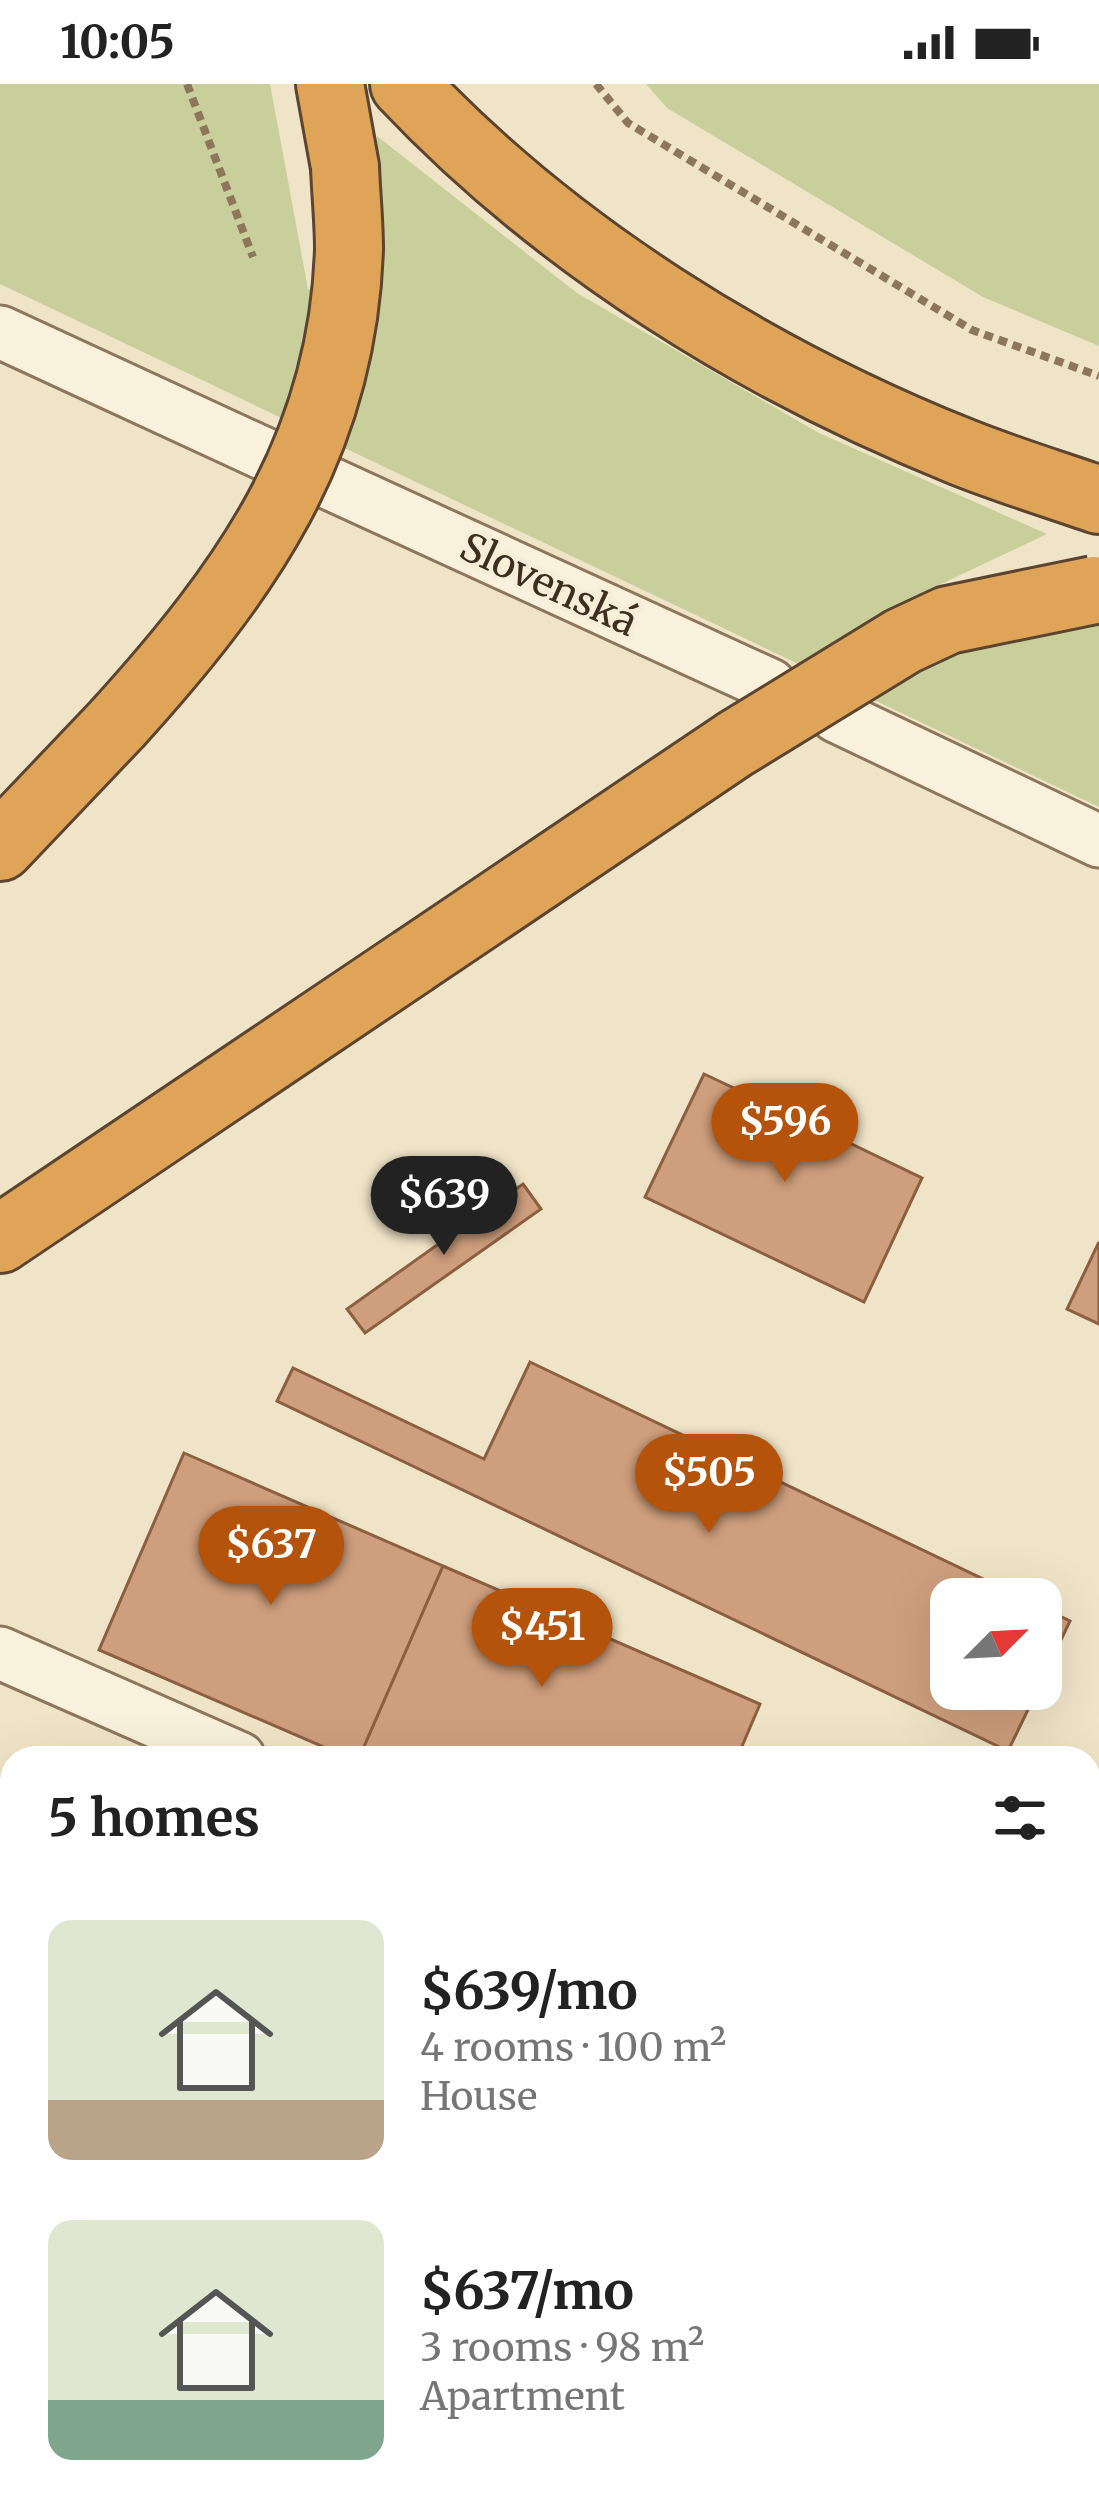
<!DOCTYPE html>
<html lang="en">
<head>
<meta charset="utf-8">
<style>
  :root { --surface:#fff; --page:#f2f2f2; --text:#222; --muted:#767676; --accent:#b45309 }
  body { margin:0; font-family:Merriweather,serif; background:var(--page); color:var(--text); height:100vh; display:flex; flex-direction:column; font-size:45px; white-space:nowrap }
  * { box-sizing:border-box; margin:0 }
  p { font-size:39px; color:var(--muted) }
  .icon { flex:none; width:66px; height:66px; fill:none; stroke:currentColor; stroke-width:2; stroke-linecap:round; stroke-linejoin:round }
  .map { position:relative; flex:1; overflow:hidden }
  .drawer { position:absolute; left:0px; top:1662px; width:1101px; height:771px; display:flex; flex-direction:column; background:var(--surface); border-radius:36px 36px 0 0; box-shadow:0 12px 48px #0002 }
  .drawer>* { flex:none }
  .needle { width:78px; rotate:66deg }
  .tools { position:absolute; left:930px; top:1494px; display:grid; gap:24px }
  .tools a { display:grid; place-items:center; width:132px; height:132px; border-radius:24px; background:var(--surface); box-shadow:0 12px 48px #0002; font-size:60px }
  .price { position:absolute; translate:-50% -102px; padding:0 27px; border-radius:42px; background:var(--accent); color:#fff; font-size:39px; line-height:78px; filter:drop-shadow(0 3px 6px #0008) }
  .price::after { content:''; position:absolute; left:50%; top:72px; width:36px; height:27px; margin-left:-18px; background:inherit; clip-path:polygon(0 0,100% 0,50% 100%) }
  .price.active { background:#222; color:#fff }
  ul { padding:0; list-style:none }
  li { display:flex; align-items:center; gap:36px; height:300px; padding:0 48px }
  li span { display:grid; place-items:center; flex:none; width:336px; height:240px; border-radius:24px; color:#555 }
  li>.icon { margin-inline-start:auto }
  span .icon { width:144px; height:144px; fill:#fffc; stroke-width:1 }
  li b { font-size:51px }
  h2 { display:flex; justify-content:space-between; align-items:center; height:144px; padding:0 48px; font-size:51px }
  .status { display:flex; justify-content:space-between; align-items:center; height:84px; padding:0 60px; background:var(--surface); direction:ltr }
  .status svg { height:33px; fill:currentColor }
  .map>svg:first-child { display:block }
  .green { fill:#c9cf9b }
  .building { fill:#cf9f7d; stroke:#8d5f41; stroke-width:3 }
  .lines { fill:none; stroke-linecap:round; stroke-linejoin:round }
  .minor-casing { stroke:#8d765c; stroke-width:57 }
  .highway-casing { stroke:#5b4430; stroke-width:72 }
  .path { stroke:#8d765c; stroke-width:8; stroke-dasharray:9 6; stroke-linecap:butt }
  .minor { stroke:#faf1dc; stroke-width:51 }
  .highway { stroke:#e0a458; stroke-width:66 }
  .highway-bridge-casing { stroke:#5b4430; stroke-width:72; stroke-linecap:butt }
  .highway-bridge { stroke:#e0a458; stroke-width:66 }
  .labels { text-anchor:middle; stroke-width:9; stroke-linejoin:round; paint-order:stroke }
  .street-label { font-size:39px; fill:#3d2e20; stroke:#f7eed8 }
</style>
</head>
<body>
<div class="status"><b>10:05</b><svg viewBox="0 0 49 12"><path d="M0 12V9h3v3zM5 12V6h3v6zM10 12V3h3v9zM15 12V0h3v12zM26 1h20v11H26zM47 4h2v5h-2z"/></svg></div>
<div class="map">
<svg width="1099" height="2432" viewBox="0 0 1099 2432">
  <rect width="100%" height="100%" fill="#f0e4c8"/>
  <path class="green" d="M0,0H270L308,205L365,224L377,52L577,209L819,349L1047,450L922,509L1005,558L1099,533V723L0,200Z
    M646,0H1099V262L983,213L667,24Z"/>
  <path class="building" d="M704,990L798,1034L811,1006L843,1021L829,1049L922,1094L864,1218L645,1113Z
    M523,1100L541,1125L365,1249L347,1225Z
    M1099,1158V1240L1067,1225Z
    M530,1278L1025,1515H951V1605H1038L1008,1667L277,1317L293,1284L484,1375Z
    M184,1369L443,1482L359,1674H349L99,1566Z
    M443,1482L760,1620L737,1674H359Z
    M1041,1523L1070,1537L1041,1598Z
    M12,2265V2394L0,2389V2293Z
    M0,2389L12,2394V2421H73L98,2432H0Z
    M73,2421H325L320,2432H98Z
    M624,2421H933L928,2432H619Z"/>
  <g class="lines">
    <g class="minor-casing">
      <path id="minor" d="M0,248L271,373
        M329,399L770,601
        M836,632L1099,757
        M0,1569L239,1674
        M1089,2048L1099,2053
        M1089,2182L1099,2158
        M467,2432L472,2421
        M982,2432L987,2421"/>
    </g>
    <g class="highway-casing">
      <path id="highway" d="M330,0L345,83
        M404,0C557,162 755,285 962,368C1007,386 1053,400 1099,416
        M0,763L117,640
        M0,1155L413,877"/>
    </g>
    <path class="path" d="M187,0L253,173
      M596,0L628,39L972,246L1099,292"/>
    <use href="#minor" class="minor"/>
    <use href="#highway" class="highway"/>
    <g class="highway-bridge-casing">
      <path id="highway-bridge" d="M117,640C245,499 343,363 349,165C349,138 346,110 345,83
        M413,877L735,660L903,557L948,536L1094,506"/>
    </g>
    <use href="#highway-bridge" class="highway-bridge"/>
  </g>
  <g class="labels">
    <g class="street-label">
      <text transform="translate(549 500) rotate(25)" y="14">Slovenská</text>
    </g>
  </g>
</svg>
<div class="tools">
<a><svg class="needle" viewBox="-14 -14 28 28"><path d="M0-13l5 13h-10z" fill="#e53935"/><path d="M0 13l5-13h-10z" fill="#767676"/></svg></a>
</div>
<b class="price" style="left:785px;top:1101px">$596</b>
<b class="price active" style="left:444px;top:1174px">$639</b>
<b class="price" style="left:709px;top:1452px">$505</b>
<b class="price" style="left:271px;top:1524px">$637</b>
<b class="price" style="left:542px;top:1606px">$451</b>
<section class="drawer">
<h2>5 homes<svg class="icon" aria-label="filters" viewBox="0 0 24 24"><path d="M4 7h16M4 17h16"/><circle cx="9" cy="7" r="2"/><circle cx="15" cy="17" r="2"/></svg></h2>
<ul>
<li><span style="background:linear-gradient(#dfe7d0 75%,#b9a48a 0)"><svg class="icon" aria-label="home" viewBox="0 0 24 24"><path d="M3 11l9-7 9 7M6 9v11h12V9"/></svg></span><div><b>$639/mo</b><p>4 rooms · 100 m²</p><p>House</p></div></li>
<li><span style="background:linear-gradient(#dfe7d0 75%,#7fa58c 0)"><svg class="icon" aria-label="home" viewBox="0 0 24 24"><path d="M3 11l9-7 9 7M6 9v11h12V9"/></svg></span><div><b>$637/mo</b><p>3 rooms · 98 m²</p><p>Apartment</p></div></li>
</ul>
</section>
</div>
</body>
</html>
